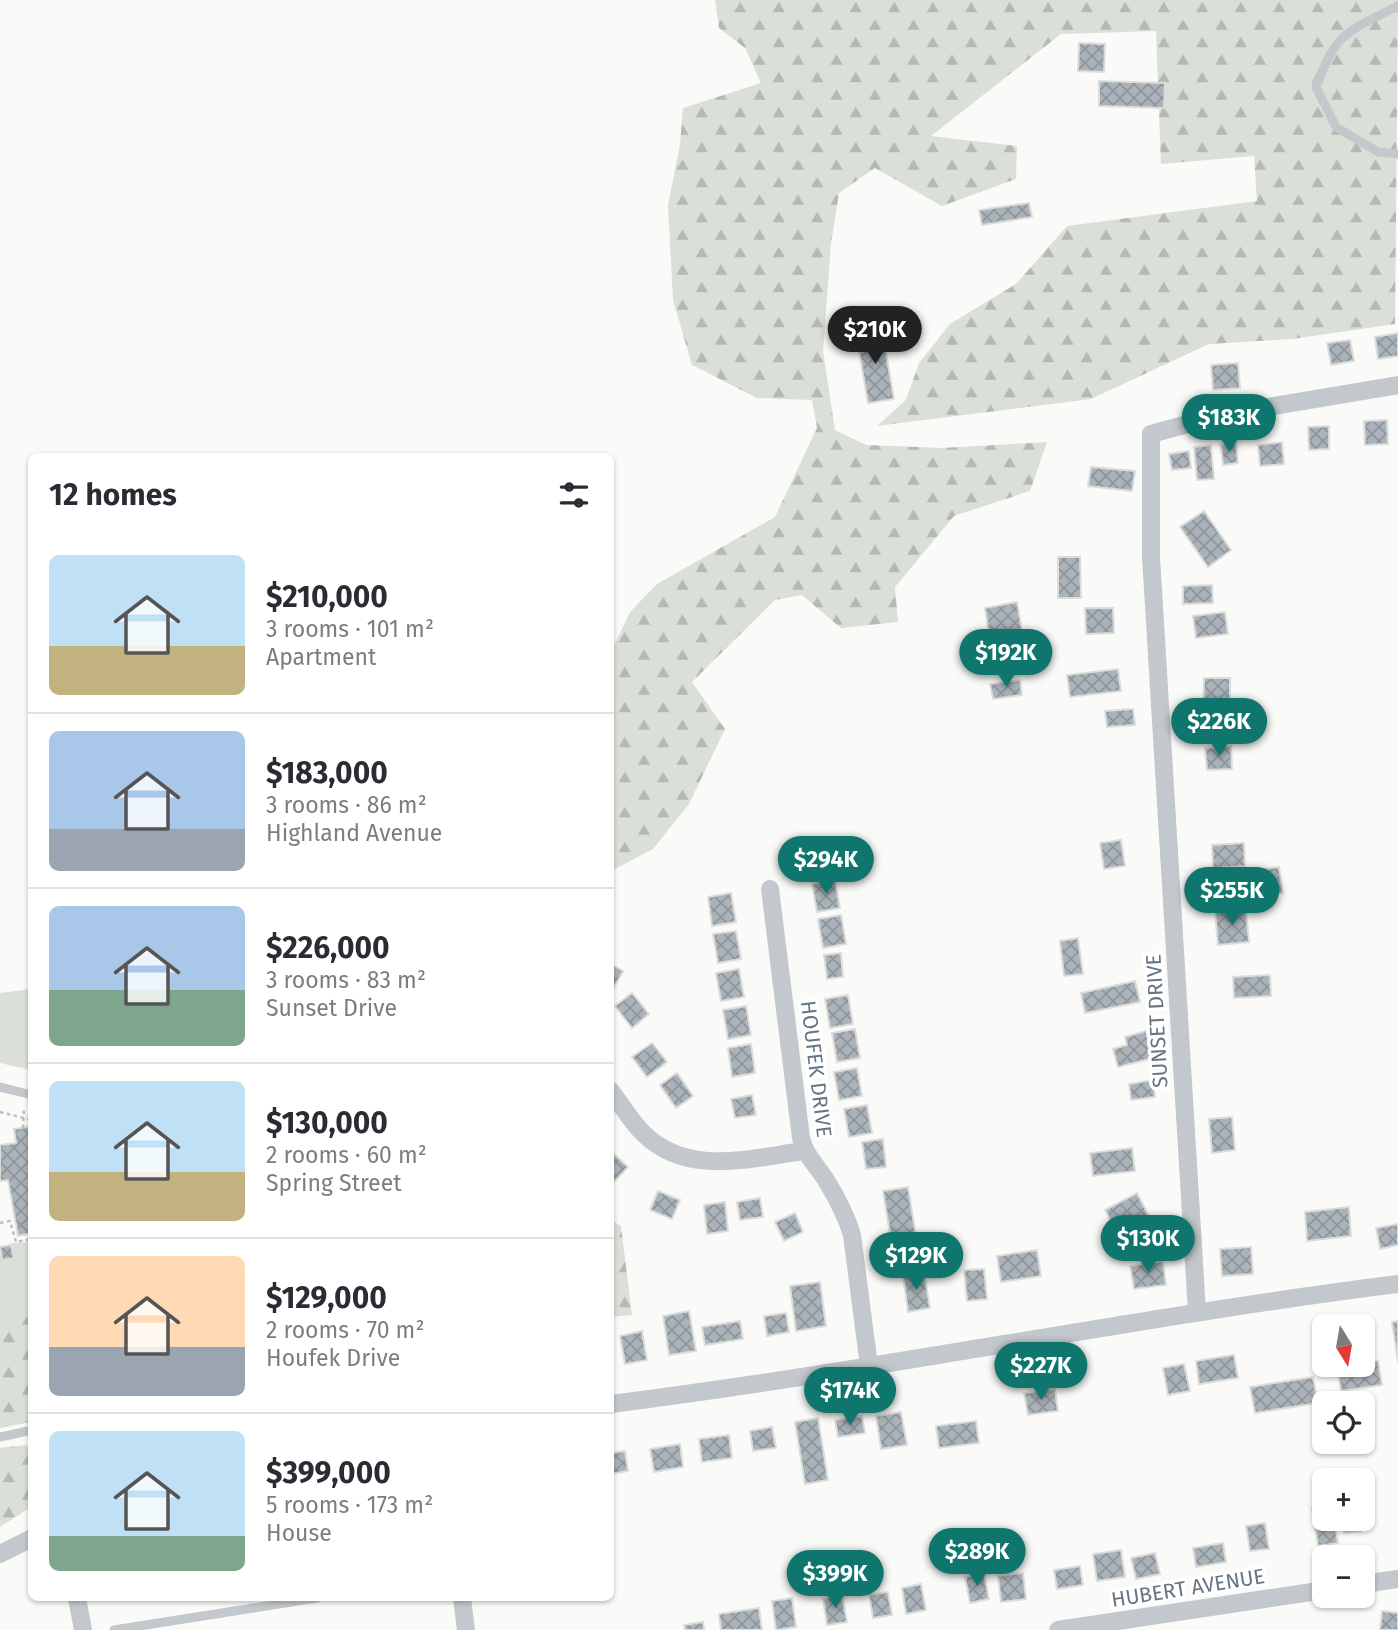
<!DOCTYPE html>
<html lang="en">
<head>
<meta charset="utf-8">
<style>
  :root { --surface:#fff; --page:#f2f2f3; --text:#2b2b33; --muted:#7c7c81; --line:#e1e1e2; --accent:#0f766e }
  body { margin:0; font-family:"Fira Sans",sans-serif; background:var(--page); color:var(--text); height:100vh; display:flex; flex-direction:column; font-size:26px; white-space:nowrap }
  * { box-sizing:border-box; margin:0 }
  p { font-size:23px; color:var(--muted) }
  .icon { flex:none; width:38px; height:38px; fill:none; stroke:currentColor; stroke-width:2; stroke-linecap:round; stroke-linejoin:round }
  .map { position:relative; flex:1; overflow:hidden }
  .side { position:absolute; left:28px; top:453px; width:586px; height:1148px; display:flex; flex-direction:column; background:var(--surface); border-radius:10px; box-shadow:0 2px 5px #0004 }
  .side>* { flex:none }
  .needle { width:46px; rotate:169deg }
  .fabs { position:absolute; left:1312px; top:1314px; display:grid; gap:14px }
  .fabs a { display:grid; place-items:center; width:63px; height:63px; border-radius:10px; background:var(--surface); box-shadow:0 2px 5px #0004; font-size:35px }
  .price { position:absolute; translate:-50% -60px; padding:0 16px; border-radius:24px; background:var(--accent); color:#fff; font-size:23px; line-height:46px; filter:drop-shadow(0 2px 4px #0008) }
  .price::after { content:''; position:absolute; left:50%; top:42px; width:21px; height:16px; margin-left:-10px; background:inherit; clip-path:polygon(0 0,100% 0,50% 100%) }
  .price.current { background:#222; color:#fff }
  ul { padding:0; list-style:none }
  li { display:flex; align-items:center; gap:21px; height:175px; padding:0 21px }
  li+li { border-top:2px solid var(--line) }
  li span { display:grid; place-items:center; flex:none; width:196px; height:140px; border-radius:10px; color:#555 }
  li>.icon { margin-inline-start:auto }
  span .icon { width:84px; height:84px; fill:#fffc; stroke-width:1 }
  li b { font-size:30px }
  h2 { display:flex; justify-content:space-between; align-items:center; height:84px; padding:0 21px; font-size:30px }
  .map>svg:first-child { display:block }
  .grass { fill:#dadfd7 }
  .forest { fill:url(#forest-firs) }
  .building { fill:url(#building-cross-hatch); stroke:#dcdcda; stroke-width:2 }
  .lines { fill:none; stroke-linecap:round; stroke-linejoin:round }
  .path { stroke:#bbbfc2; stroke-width:2.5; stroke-dasharray:3.5 3.5; stroke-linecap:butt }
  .lane { stroke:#c3c8cc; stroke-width:9 }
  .street { stroke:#c3c8cc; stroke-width:18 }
  .labels { text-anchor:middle; stroke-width:7; stroke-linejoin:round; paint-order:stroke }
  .street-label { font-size:21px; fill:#657683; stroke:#fff }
</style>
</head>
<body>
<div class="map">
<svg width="1398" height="1630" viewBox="0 0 1398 1630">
  <defs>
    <pattern id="forest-firs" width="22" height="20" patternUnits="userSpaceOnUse" patternTransform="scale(1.75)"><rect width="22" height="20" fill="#dadfd7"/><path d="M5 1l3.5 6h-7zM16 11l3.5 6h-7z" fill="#b4b9b4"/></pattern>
    <pattern id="building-cross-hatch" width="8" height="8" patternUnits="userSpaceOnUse" patternTransform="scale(1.75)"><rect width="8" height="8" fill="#aab3b9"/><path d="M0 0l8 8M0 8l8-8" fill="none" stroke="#8e969c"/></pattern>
  </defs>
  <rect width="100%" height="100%" fill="#fafaf8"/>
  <path class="grass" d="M31,989H32L31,1070L0,1063V993Z
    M31,1242V1315L0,1331V1252L2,1260L13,1258L12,1243Z"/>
  <path class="forest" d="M715,0H1398L1395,324L1292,339L1209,344L1091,399L877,426L906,400L919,363L950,324L1016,284L1067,226L1257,201L1254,156L1161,164L1156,31L1061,34L931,136L1017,146L1016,179L942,206L875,168L839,193L831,244L823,351L835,430L866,445L942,448L1047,442L1030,491L954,516L895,587L898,622L841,628L802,595L775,600L692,682L725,729L689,804L653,849L611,871V652L630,612L657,584L775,517L817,428L812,400L757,398L692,365L673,300L668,205L680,144L683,108L761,83L745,48L719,28Z
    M611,1220L621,1226L632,1315L611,1317Z
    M31,1315V1422L0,1428V1331Z
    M26,1445L31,1448V1507L0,1527V1448Z"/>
  <path class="building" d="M1079,43L1105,44L1104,72L1078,71Z
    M1099,81L1165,83L1164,108L1099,106Z
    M1029,203L1032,217L982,225L979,210Z
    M882,329L894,399L868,403L856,334Z
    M1398,333V356L1378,359L1375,337Z
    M1350,340L1354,361L1331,365L1327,343Z
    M1238,363L1240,388L1213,390L1211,365Z
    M1387,420L1388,444L1365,445L1364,421Z
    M1329,426V449L1309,450L1308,427Z
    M1282,442L1284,464L1260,466L1258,445Z
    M1236,444L1238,463L1223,465L1221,445Z
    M1211,445L1214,479L1197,480L1194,447Z
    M1189,451L1191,468L1172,470L1169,454Z
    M1091,467L1135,471L1132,491L1088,486Z
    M1204,511L1231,550L1208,567L1180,527Z
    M1058,557H1080L1081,598H1058Z
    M1212,585L1213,603L1183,604V586Z
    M1017,602L1022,630L989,635L985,608Z
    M1085,608H1113L1114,633L1086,634Z
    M1225,612L1228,634L1196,638L1193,616Z
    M1118,669L1121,691L1070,697L1067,675Z
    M1204,678H1230V721H1203Z
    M1020,680L1022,695L993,699L990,684Z
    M1133,709L1135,725L1107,727L1105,711Z
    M1231,746L1232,769L1207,770L1205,748Z
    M1121,840L1125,866L1104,869L1100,843Z
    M1244,843L1245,866L1213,868L1212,845Z
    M1279,867L1283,893L1241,899L1237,873Z
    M835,880L840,908L817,912L812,884Z
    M731,893L736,922L712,926L708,897Z
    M1246,909L1249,942L1218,945L1215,911Z
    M841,915L846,944L823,948L818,919Z
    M736,931L741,959L718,963L713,934Z
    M1078,938L1083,974L1064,976L1060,941Z
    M841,953L843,977L827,979L824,955Z
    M611,964L623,971L611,993Z
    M739,969L744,997L721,1001L716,973Z
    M1270,975L1271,996L1234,998L1233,977Z
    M1135,981L1140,1002L1085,1013L1081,993Z
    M632,993L649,1014L632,1028L615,1006Z
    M848,995L853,1024L830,1028L825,999Z
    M746,1006L751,1035L728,1039L723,1010Z
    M855,1029L860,1058L837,1062L832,1033Z
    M1146,1031L1153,1058L1118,1067L1113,1049L1127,1045L1125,1037Z
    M652,1043L667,1062L647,1077L632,1057Z
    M751,1044L755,1073L732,1077L728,1048Z
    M857,1068L862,1096L839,1100L834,1072Z
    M677,1073L693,1096L676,1108L660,1085Z
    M1153,1080L1155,1097L1131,1100L1129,1084Z
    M752,1095L756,1115L735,1118L731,1099Z
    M867,1105L872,1133L849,1137L844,1109Z
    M1232,1117L1235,1150L1212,1153L1209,1119Z
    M32,1126V1233L18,1236L8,1180L0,1181V1145L16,1143L14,1129Z
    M883,1139L886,1167L866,1169L862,1142Z
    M1132,1148L1135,1171L1093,1176L1090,1153Z
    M613,1153L628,1167L613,1183L611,1180Z
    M908,1187L916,1236L891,1240L883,1191Z
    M658,1191L680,1200L672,1219L650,1210Z
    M1137,1193L1149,1216L1117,1233L1105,1210Z
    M760,1198L763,1217L740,1220L737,1202Z
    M725,1202L728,1231L707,1234L704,1205Z
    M1349,1207L1351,1236L1307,1241L1305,1212Z
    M795,1213L803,1232L784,1241L775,1222Z
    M1398,1224V1245L1380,1249L1376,1228Z
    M11,1245L14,1258L2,1260L0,1247Z
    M1251,1247L1253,1274L1222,1276L1220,1249Z
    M1037,1250L1041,1276L1001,1282L997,1256Z
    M1163,1261L1166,1285L1134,1289L1130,1266Z
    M984,1269L987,1299L967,1301L964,1270Z
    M924,1272L930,1308L908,1312L903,1275Z
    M820,1282L826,1326L796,1331L790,1286Z
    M689,1311L696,1351L669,1355L663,1316Z
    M786,1313L789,1332L767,1336L764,1316Z
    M740,1321L743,1339L705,1345L702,1327Z
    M1398,1321V1362L1392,1322Z
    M642,1331L647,1360L625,1364L620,1336Z
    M1234,1355L1238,1378L1199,1384L1196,1361Z
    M1378,1361L1382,1385L1341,1391L1337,1367Z
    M1184,1364L1190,1391L1168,1395L1163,1368Z
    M1313,1377L1318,1403L1255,1413L1250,1387Z
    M1055,1389L1058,1411L1028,1415L1024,1393Z
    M901,1412L907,1445L881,1449L876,1416Z
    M862,1416L865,1433L838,1437L835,1420Z
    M818,1418L828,1480L805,1484L795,1422Z
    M976,1421L979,1443L939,1448L936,1426Z
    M772,1427L776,1448L753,1451L750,1431Z
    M729,1435L732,1458L702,1462L699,1439Z
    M680,1444L683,1467L654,1472L650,1449Z
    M625,1451L628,1471L611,1474V1453Z
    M1325,1506V1519H1334L1338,1543L1318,1546L1312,1508Z
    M1342,1519H1360L1361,1531L1344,1533Z
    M1265,1523L1269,1549L1250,1551L1246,1526Z
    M1223,1543L1226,1562L1196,1567L1193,1548Z
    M1121,1550L1125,1577L1097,1581L1093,1554Z
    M1155,1553L1160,1574L1136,1579L1131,1558Z
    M1080,1566L1083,1585L1057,1589L1054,1570Z
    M984,1573L989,1599L970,1603L965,1577Z
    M1023,1573L1026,1599L1001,1602L998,1576Z
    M921,1584L926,1610L906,1614L902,1588Z
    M888,1592L892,1615L873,1618L869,1595Z
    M842,1595L847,1622L827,1625L823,1599Z
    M792,1598L796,1627L776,1630L772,1601Z
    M759,1608L762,1630H721L719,1614Z
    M1382,1611L1398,1613V1630H1380Z
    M703,1622L704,1630H685L684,1625Z"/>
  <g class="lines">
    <path class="path" d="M0,1112L32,1120
      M23,1128L24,1107
      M0,1223L10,1221L16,1242L32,1239"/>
    <path class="lane" d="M1398,6C1347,32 1336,31 1316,87L1336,127L1378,152L1398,154
      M0,1087L32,1095
      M0,1437L32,1430
      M114,1630L317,1598"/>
    <path class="street" d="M770,889L801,1138C805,1155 817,1166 826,1180C837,1198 846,1215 852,1235L869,1366
      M611,1091C622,1105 631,1122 644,1134C688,1177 750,1158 804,1151
      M1197,1312L1151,557V434L1221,415L1398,385
      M611,1404C874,1371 1135,1317 1398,1284
      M0,1554L32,1538
      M1363,1584L1398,1579
      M77,1598L83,1630
      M462,1598L466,1630
      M1058,1630L1325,1590"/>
  </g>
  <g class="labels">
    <g class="street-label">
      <text transform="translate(1157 1021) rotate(-93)" y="7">SUNSET DRIVE</text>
      <text transform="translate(816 1069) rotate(83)" y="7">HOUFEK DRIVE</text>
      <text transform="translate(1188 1588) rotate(-9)" y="7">HUBERT AVENUE</text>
    </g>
  </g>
</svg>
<div class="fabs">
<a><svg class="needle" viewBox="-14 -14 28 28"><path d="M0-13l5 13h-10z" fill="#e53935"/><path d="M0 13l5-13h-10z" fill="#7c7c81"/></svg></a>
<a><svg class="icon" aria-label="locate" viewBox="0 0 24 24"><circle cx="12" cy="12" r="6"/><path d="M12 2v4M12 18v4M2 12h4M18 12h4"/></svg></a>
<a>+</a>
<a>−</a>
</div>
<b class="price current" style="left:875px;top:366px">$210K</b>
<b class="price" style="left:1229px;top:454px">$183K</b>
<b class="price" style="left:1006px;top:689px">$192K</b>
<b class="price" style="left:1219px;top:758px">$226K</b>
<b class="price" style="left:826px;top:896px">$294K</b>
<b class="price" style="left:1232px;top:927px">$255K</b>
<b class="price" style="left:1148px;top:1275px">$130K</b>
<b class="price" style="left:916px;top:1292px">$129K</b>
<b class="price" style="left:1041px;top:1402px">$227K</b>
<b class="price" style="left:850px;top:1427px">$174K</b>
<b class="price" style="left:977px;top:1588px">$289K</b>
<b class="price" style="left:835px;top:1610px">$399K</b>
<section class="side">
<h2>12 homes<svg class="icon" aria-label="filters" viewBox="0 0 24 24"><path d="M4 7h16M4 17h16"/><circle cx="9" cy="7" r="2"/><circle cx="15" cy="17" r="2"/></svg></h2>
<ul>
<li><span style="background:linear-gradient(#bfe0f5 65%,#c2b280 0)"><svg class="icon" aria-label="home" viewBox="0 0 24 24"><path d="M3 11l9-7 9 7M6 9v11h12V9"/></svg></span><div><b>$210,000</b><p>3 rooms · 101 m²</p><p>Apartment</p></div></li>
<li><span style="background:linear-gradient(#a9c7e8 70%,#9aa5b1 0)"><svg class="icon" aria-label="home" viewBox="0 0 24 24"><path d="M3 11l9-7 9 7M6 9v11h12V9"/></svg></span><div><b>$183,000</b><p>3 rooms · 86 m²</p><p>Highland Avenue</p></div></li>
<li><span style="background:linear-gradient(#a9c7e8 60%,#7fa58c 0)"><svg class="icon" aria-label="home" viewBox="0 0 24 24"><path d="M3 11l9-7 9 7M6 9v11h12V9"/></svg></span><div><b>$226,000</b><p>3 rooms · 83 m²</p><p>Sunset Drive</p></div></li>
<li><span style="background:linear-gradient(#bfe0f5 65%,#c2b280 0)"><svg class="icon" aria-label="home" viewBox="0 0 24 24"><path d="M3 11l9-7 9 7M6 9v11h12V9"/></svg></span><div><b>$130,000</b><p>2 rooms · 60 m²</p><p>Spring Street</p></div></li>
<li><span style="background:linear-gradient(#ffd9b3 65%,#9aa5b1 0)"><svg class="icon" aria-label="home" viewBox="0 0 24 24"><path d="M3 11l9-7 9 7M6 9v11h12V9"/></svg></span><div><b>$129,000</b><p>2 rooms · 70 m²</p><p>Houfek Drive</p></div></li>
<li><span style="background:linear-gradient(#bfe0f5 75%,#7fa58c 0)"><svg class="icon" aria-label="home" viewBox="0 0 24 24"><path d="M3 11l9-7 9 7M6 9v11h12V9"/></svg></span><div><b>$399,000</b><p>5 rooms · 173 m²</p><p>House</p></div></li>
</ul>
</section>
</div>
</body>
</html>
